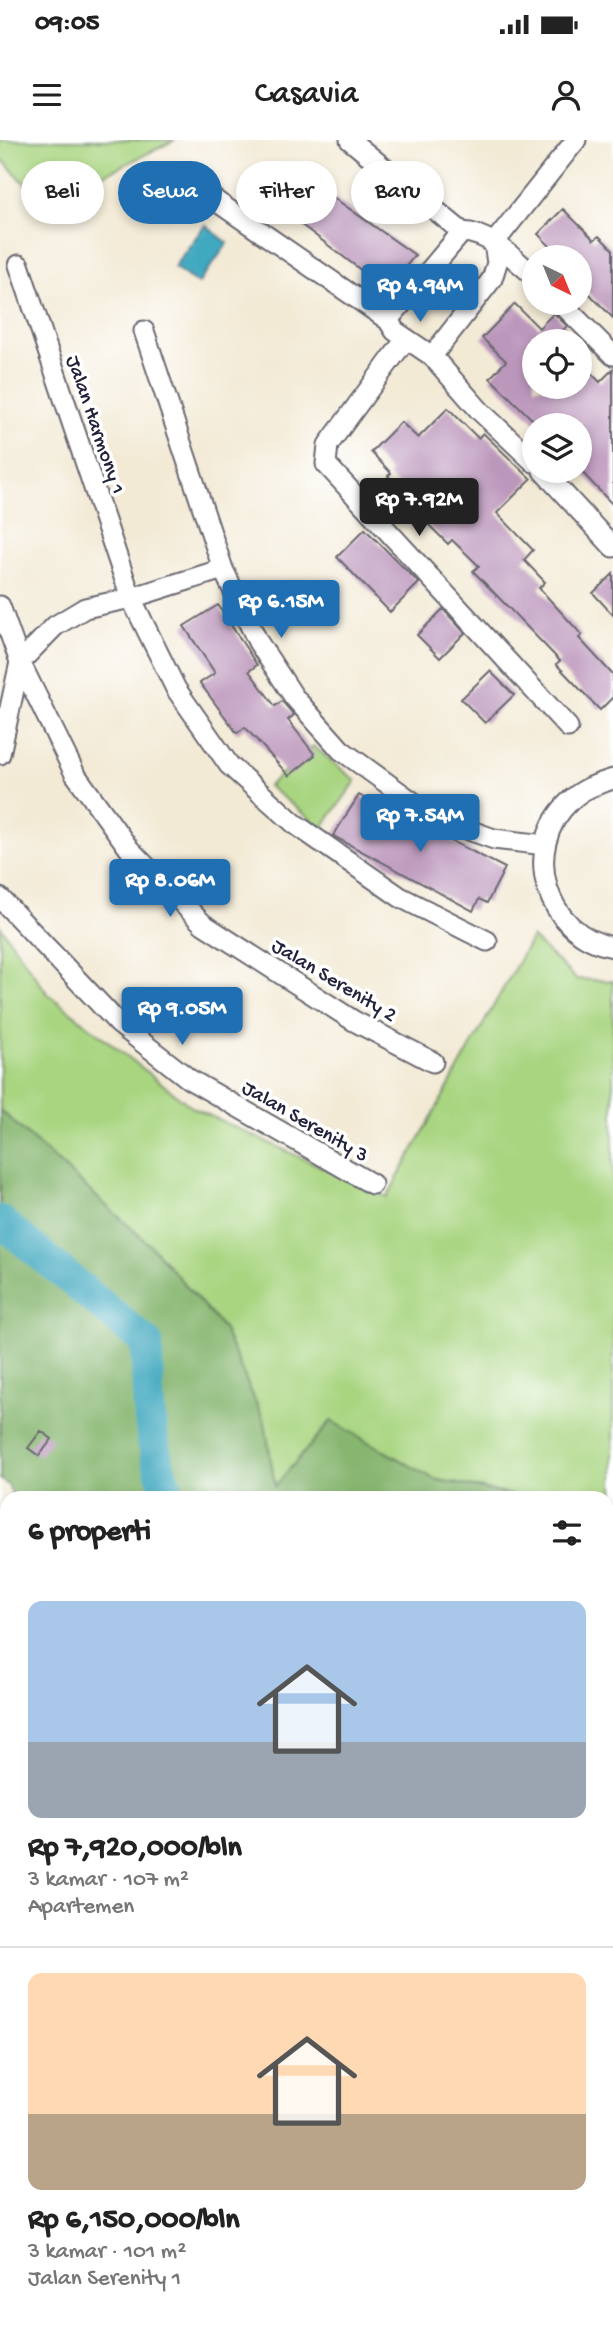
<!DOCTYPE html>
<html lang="id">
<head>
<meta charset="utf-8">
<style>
  :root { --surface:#fff; --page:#f6f6f6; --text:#222; --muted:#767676; --line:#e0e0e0; --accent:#1f6fb2 }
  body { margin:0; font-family:"Gochi Hand",sans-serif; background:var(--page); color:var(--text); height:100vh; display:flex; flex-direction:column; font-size:26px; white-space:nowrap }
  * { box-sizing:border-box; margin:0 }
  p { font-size:23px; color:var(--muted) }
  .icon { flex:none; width:38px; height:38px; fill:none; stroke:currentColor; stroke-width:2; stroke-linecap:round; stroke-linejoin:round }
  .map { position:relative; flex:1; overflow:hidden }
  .side { position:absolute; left:0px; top:1351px; width:614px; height:840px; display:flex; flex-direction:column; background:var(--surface); border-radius:21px 21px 0 0; box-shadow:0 4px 10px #0003 }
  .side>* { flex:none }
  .guide { position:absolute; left:21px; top:21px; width:572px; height:63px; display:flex; gap:14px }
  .needle { width:46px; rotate:137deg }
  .fabs { position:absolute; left:522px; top:105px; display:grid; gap:14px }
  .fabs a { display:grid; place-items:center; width:70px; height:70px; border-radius:50%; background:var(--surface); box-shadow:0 4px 10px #0003; font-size:35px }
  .price { position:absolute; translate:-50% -60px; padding:0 16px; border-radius:7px; background:var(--accent); color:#fff; font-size:23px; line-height:46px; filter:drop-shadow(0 2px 4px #0008) }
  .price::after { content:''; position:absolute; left:50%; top:42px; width:21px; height:16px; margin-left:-10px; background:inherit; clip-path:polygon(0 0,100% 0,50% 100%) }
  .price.current { background:#222; color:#fff }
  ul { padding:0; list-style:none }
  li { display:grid; align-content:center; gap:14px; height:371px; padding:0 28px }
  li+li { border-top:2px solid var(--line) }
  li span { display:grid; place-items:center; height:217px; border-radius:14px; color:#555 }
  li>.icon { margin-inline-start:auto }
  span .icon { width:126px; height:126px; fill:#fffc; stroke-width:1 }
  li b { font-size:30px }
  h2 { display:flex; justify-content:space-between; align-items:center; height:84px; padding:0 28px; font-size:30px }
  .tag { padding:0 24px; border-radius:32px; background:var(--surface); box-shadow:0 4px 10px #0003; font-size:24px; line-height:63px }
  .tag.current { background:var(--accent); color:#fff }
  .status { display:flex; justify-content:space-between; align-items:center; height:49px; padding:0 35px; background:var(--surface); direction:ltr }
  .status svg { height:19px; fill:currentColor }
  header { display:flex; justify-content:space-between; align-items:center; height:91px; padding:0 28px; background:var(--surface); font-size:32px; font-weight:600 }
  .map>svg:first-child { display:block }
  .green { fill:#a9d581; stroke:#667c5e; stroke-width:2 }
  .forest { fill:#86b66f; stroke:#546c55; stroke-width:2 }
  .water { fill:#3fa8bf; stroke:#30657d; stroke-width:2 }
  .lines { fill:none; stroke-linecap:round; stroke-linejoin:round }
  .stream { stroke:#3fa8bf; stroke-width:5 }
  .river { stroke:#3fa8bf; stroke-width:32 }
  .building { fill:#bc97bc }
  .minor-casing { stroke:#6b6871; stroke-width:23 }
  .minor { stroke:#fff; stroke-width:19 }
  .labels { text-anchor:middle; stroke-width:7; stroke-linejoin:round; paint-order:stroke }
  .street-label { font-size:21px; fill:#22223b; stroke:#fff }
</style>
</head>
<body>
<div class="status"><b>09:05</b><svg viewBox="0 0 49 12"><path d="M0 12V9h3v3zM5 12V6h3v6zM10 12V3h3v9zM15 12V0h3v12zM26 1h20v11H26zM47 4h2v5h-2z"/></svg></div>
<header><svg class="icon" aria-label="menu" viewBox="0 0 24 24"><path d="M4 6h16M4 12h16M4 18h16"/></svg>Casavia<svg class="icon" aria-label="person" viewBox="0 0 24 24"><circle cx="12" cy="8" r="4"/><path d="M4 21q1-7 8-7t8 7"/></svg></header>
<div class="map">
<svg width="613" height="2191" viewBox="0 0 613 2191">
  <rect width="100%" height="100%" fill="#fff"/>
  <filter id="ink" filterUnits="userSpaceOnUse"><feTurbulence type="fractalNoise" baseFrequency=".0143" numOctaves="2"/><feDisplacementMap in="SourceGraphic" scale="14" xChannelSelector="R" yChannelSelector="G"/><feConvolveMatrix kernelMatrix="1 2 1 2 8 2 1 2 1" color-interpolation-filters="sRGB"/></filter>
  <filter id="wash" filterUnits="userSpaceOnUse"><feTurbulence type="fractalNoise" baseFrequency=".00686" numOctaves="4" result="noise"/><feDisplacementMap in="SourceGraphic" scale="28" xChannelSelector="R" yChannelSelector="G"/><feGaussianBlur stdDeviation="1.57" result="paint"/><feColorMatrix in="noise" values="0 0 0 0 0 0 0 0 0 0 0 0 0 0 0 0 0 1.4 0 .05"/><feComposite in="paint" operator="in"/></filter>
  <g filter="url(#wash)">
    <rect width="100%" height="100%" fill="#f3ead5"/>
    <path class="green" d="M0,0H175L44,64L0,17Z
      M313,606L356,641L322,688L268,646Z
      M0,786L48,854L193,968L387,1057L532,797L576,839L613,841V1391L607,1389V1358H526L434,1339L331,1281L275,1347L265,1283L223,1188L151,1106L0,970Z
      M613,2015V2168L607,2163V2017Z"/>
    <path class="forest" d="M0,970L151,1106L223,1188L265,1283L275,1346L331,1281L434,1339L526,1358H13L8,1345L0,1339Z
      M607,1389L613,1391V1476L607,1474Z
      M607,1947H613V2015L607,2017Z
      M29,2184H173L178,2191H18Z
      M332,2184H572L578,2191H321Z"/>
    <path class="water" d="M205,85L228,103L198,144L174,127Z"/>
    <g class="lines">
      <path class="stream" d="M0,1946H7
        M153,2184L157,2191"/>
      <path class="river" d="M0,1081L147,1203C147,1255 148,1311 171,1358
        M607,1437L613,1439
        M607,1950L613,1951
        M607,2127L613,2131"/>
    </g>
    <g id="blocks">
      <path class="building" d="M310,41L415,115L387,150L286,73Z
        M563,69L594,100L599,96L613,110V178L579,143V117H561L538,94Z
        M515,164L539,188L554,173L567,186L552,201H534V247H579V235L586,228L600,242L613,229V365L579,329V285H538L490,238L506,221L482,198Z
        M448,268L478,298L483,293L531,339L497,373L533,410L524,420L545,442L539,448L582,495L579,498L613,535V557L600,570L556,524L560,521L473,431L479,426L452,400L448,404L429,385L411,364L414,361L388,336L391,333L371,312L401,282L418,298Z
        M365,389L419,443L390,472L337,417Z
        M613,434V475L593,453Z
        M218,465L257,525L249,531L275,566L282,561L294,575L288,580L315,615L289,636L245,587L237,593L200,543L215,533L184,486Z
        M443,469L465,493L440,518L417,495Z
        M490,531L514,555L485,583L461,559Z
        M359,655L412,686L432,695L434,692L505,728L487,763L479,759L473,771L333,696Z
        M41,1291L52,1299L39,1316L28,1308Z"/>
    </g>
  </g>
  <g filter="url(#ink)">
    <use href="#blocks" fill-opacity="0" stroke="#6b6871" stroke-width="2"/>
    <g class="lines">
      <g class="minor-casing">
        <path id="minor" d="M350,0L462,92
          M190,43L388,180
          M19,125L131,458L176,549L229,625L295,684L400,757L487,801
          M534,136C513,118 490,93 462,92L388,180L395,191L432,216L492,139L497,123L494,103L576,0
          M561,163L613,215
          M144,191L223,429L258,502L294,557L341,610L435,678L494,699L545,705
          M406,199L328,305L326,324L568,587
          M432,216L480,271L534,322
          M543,331L613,407
          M0,466L20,522L75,634L130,710L203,784L354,881L433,922
          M0,614L20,522L55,486L85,468L131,458L223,429
          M613,639C597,644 582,649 570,661C520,708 545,795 613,807
          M0,758L119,884L189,939L372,1044
          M0,1453L7,1458
          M0,1604L7,1605
          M0,1651L7,1643"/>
      </g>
      <use href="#minor" class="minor"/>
    </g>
  </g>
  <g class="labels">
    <g class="street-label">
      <text transform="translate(97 284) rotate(71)" y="7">Jalan Harmony 1</text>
      <text transform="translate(335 839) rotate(31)" y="7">Jalan Serenity 2</text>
      <text transform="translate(306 980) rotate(30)" y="7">Jalan Serenity 3</text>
    </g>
  </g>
</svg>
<div class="fabs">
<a><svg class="needle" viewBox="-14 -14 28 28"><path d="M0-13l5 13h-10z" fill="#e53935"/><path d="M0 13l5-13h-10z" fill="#767676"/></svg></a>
<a><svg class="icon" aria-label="locate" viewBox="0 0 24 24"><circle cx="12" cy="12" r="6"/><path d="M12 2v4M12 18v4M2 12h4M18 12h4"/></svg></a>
<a><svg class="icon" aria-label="layers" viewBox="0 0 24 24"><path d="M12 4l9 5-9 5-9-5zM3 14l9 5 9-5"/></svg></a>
</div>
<b class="price" style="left:420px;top:184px">Rp 4.94M</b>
<b class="price current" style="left:419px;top:398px">Rp 7.92M</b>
<b class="price" style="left:281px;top:500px">Rp 6.15M</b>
<b class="price" style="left:420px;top:714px">Rp 7.54M</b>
<b class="price" style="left:170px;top:779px">Rp 8.06M</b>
<b class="price" style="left:182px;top:907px">Rp 9.05M</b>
<div class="guide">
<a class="tag">Beli</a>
<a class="tag current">Sewa</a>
<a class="tag">Filter</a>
<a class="tag">Baru</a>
</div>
<section class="side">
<h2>6 properti<svg class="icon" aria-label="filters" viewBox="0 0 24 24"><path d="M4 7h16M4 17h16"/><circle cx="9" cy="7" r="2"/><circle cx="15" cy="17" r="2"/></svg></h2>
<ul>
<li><span style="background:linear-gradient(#a9c7e8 65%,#9aa5b1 0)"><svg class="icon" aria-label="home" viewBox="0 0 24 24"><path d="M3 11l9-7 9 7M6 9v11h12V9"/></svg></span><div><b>Rp 7,920,000/bln</b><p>3 kamar · 107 m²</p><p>Apartemen</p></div></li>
<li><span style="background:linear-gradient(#ffd9b3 65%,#b9a48a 0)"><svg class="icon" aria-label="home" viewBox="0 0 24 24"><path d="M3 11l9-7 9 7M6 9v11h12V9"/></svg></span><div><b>Rp 6,150,000/bln</b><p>3 kamar · 101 m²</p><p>Jalan Serenity 1</p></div></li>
</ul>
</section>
</div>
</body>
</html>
